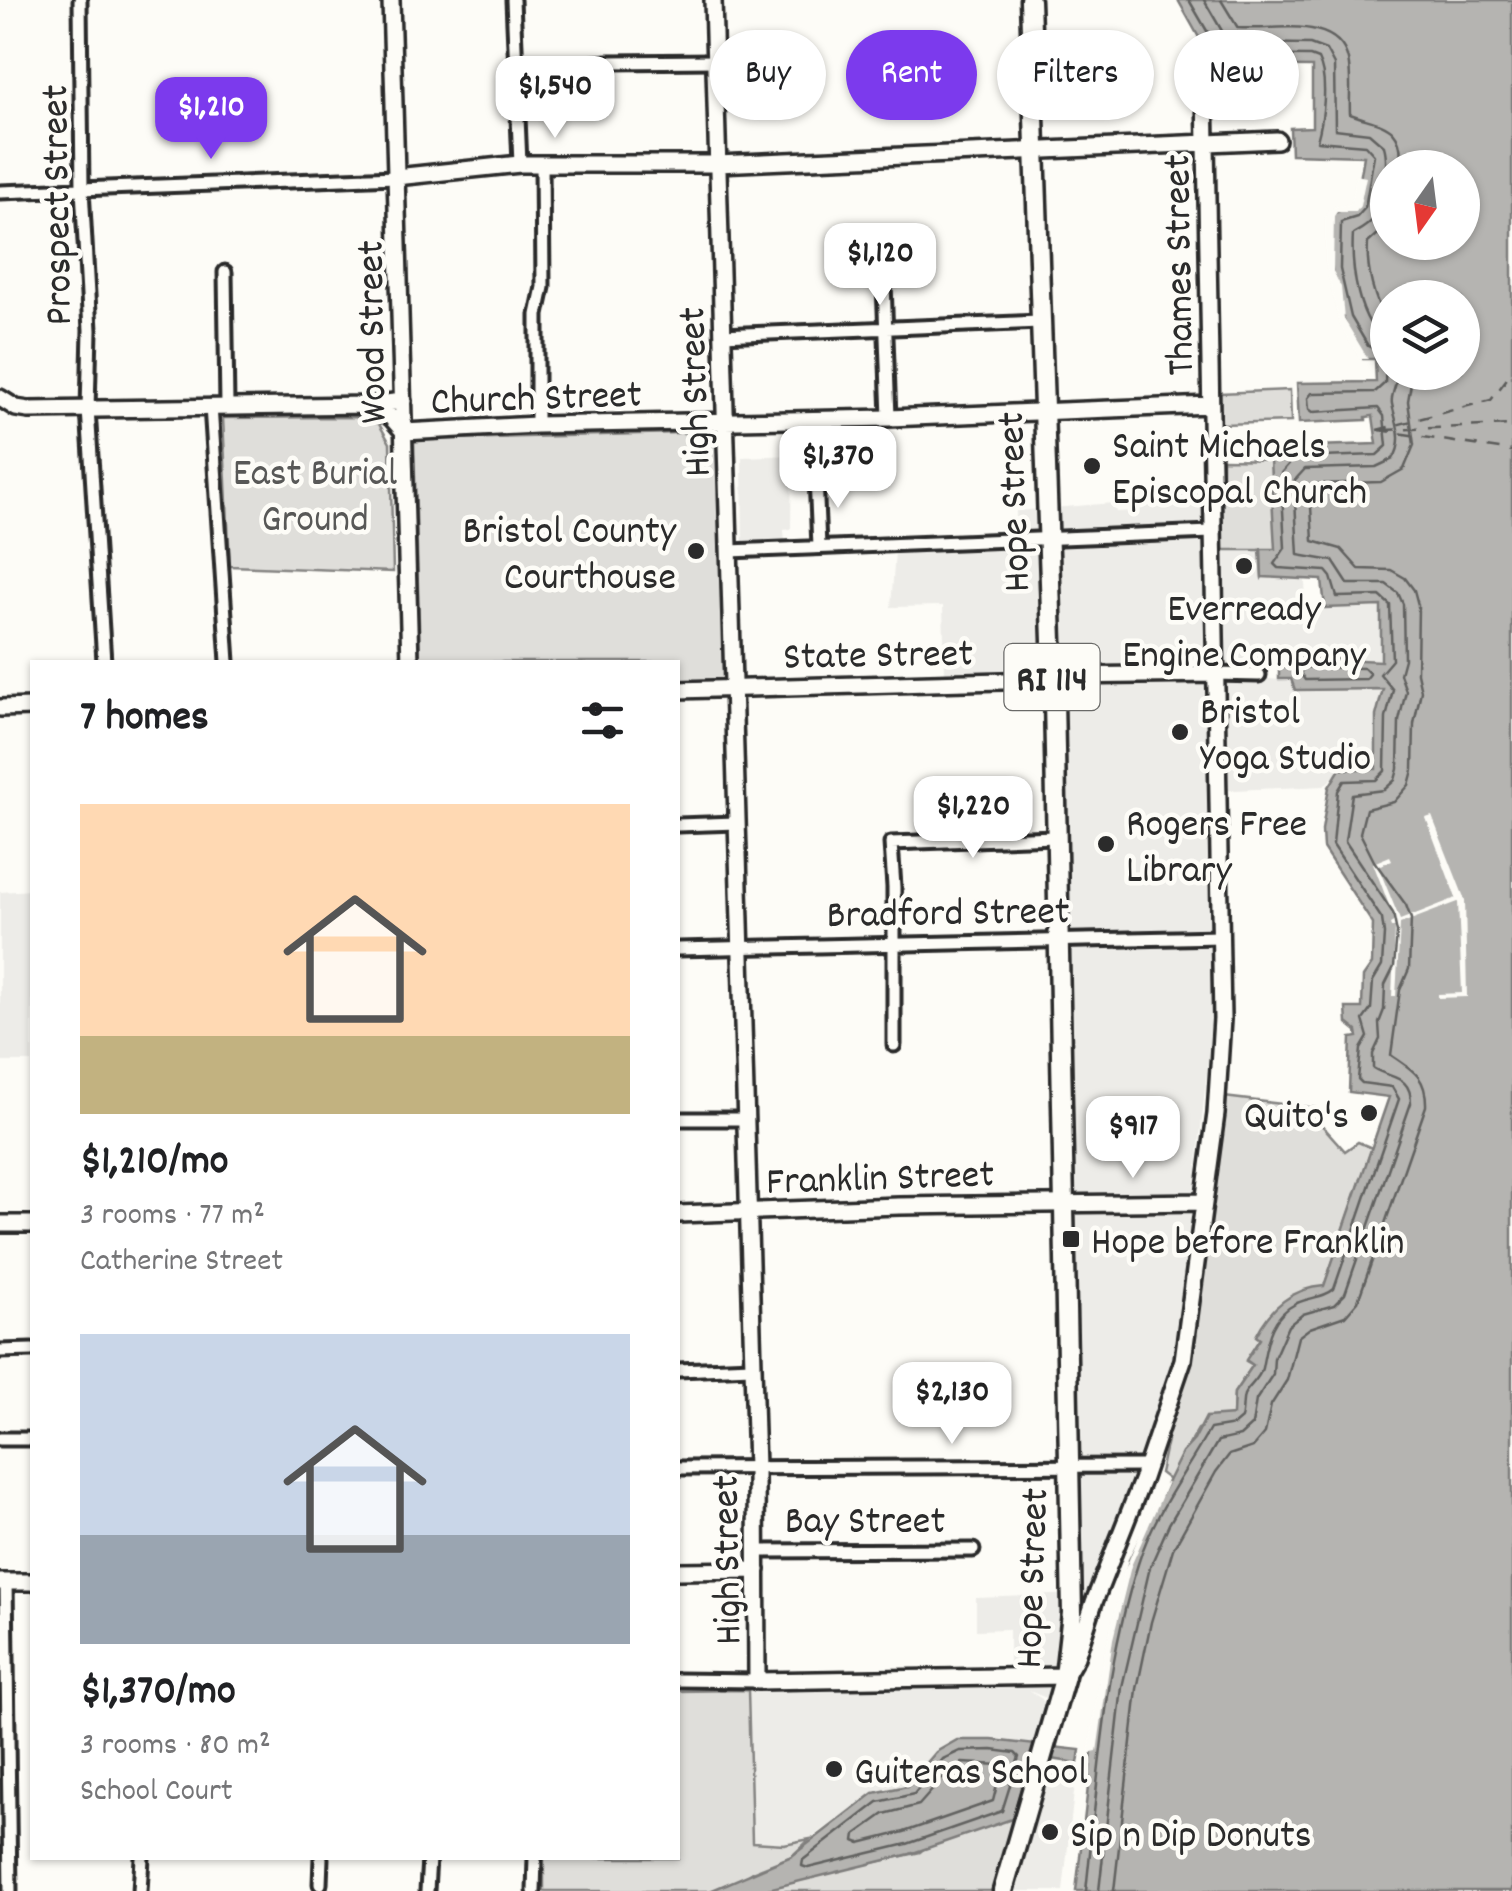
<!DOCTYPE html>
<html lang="en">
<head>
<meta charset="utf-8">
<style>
  :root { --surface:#fff; --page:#f2f2f2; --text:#202124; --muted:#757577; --accent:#7c3aed }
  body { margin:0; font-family:Dekko,sans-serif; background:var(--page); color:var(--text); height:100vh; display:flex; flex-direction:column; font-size:38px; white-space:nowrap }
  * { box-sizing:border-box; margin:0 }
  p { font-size:32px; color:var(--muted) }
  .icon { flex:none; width:55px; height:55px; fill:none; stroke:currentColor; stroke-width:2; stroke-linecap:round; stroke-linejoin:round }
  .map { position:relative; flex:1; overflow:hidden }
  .details { position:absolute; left:30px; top:660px; width:650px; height:1200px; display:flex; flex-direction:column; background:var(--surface); border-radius:0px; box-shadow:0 2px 8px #0004 }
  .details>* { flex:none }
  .top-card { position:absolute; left:710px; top:30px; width:650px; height:90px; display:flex; gap:20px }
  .needle { width:65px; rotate:194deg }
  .buttons { position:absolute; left:1370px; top:150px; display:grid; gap:20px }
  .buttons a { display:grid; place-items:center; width:110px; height:110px; border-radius:50%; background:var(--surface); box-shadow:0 2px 8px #0004; font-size:50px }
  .price { position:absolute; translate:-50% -85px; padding:0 22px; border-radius:20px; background:#fff; color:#222; font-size:32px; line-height:65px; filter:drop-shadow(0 2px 5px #0008) }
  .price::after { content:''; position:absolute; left:50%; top:60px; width:30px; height:22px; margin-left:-15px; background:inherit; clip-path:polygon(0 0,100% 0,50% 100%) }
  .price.selected { background:var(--accent); color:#fff }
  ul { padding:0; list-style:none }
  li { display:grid; align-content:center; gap:20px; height:530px; padding:0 50px }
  li span { display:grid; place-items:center; height:310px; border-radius:0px; color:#555 }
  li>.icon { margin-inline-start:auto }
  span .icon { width:180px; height:180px; fill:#fffc; stroke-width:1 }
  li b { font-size:42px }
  h2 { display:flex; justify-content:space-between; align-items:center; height:120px; padding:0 50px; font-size:42px }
  .pill { padding:0 35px; border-radius:45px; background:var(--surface); box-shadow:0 2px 8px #0004; font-size:35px; line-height:90px }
  .pill.selected { background:var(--accent); color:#fff }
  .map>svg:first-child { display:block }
  .built { fill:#edece8 }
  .green { fill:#dfdeda; stroke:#858482; stroke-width:2.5 }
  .water { fill:#b5b4b1; stroke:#7e7d7b; stroke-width:2.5; fill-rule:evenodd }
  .pier { fill:#fdfcf7 }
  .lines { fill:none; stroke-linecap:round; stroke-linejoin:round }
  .shore { stroke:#626261; stroke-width:2.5 }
  .ferry { stroke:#5b5b5a; stroke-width:2.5; stroke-dasharray:12 10; stroke-linecap:butt }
  .street-casing { stroke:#2b2b2b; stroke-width:19 }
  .secondary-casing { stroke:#2b2b2b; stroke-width:22 }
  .primary-casing { stroke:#2b2b2b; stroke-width:25 }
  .street { stroke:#fdfcf7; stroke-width:11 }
  .secondary { stroke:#fdfcf7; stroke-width:15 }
  .primary { stroke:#fdfcf7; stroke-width:18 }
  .poi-dot { fill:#2b2b2b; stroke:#fdfcf7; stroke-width:4 }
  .labels { text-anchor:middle; stroke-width:9; stroke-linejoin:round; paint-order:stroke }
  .shield { fill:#fdfcf7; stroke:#6a6a68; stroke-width:2.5 }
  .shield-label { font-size:38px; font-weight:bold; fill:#2b2b2b }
  .street-label { font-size:40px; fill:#2b2b2b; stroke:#fdfcf7 }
  .poi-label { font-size:40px; fill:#2b2b2b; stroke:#fdfcf7; text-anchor:start }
  .park-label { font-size:40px; fill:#585857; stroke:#fdfcf7 }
</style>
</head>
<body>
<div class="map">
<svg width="1512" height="1891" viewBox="0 0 1512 1891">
  <rect width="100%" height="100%" fill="#fdfcf7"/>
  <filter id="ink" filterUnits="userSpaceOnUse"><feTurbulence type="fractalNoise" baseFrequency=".01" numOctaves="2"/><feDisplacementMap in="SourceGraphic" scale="20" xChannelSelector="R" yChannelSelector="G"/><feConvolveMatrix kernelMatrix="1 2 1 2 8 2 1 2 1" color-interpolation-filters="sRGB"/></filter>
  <g filter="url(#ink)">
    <path class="built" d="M792,455L791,529L784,530L785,543L743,545L742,457Z
      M1204,486L1208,551L1261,549L1305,579L1306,607L1381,605L1382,661L1294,657L1292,667L1270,666L1269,679L1383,689L1376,716V770L1341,769L1324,786L1214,791L1215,994L1173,1396L1066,1706L1029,1691L1042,1699L1046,1708L1034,1744L957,1740L936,1752L907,1786L874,1793L810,1839L784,1844L747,1842L744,1687L1009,1682V1629L976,1630V1598L1078,1594L1053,671L945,674L943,606L891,607L895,551L890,539L1015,535L1016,511L1113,503L1116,512L1134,511L1138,492H1159L1162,487Z
      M32,890V1062H0V892Z
      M1049,1769L1076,1774L1063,1891H1012Z"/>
    <path class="green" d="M1290,390L1291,422L1221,424L1220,393Z
      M361,417L379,424L390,443L393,572L230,566L223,418Z
      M717,432L724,681L678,682V662H420L414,440Z
      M1222,459L1279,460V546L1262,577L1260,550H1222Z
      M1224,1097L1315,1108L1320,1123L1345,1151L1358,1142L1372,1148L1324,1287L1260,1338L1246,1361L1253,1365L1234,1393L1233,1416L1198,1429L1169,1480L1160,1473L1170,1426L1192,1359Z
      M748,1690L752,1842L784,1844L810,1839L792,1856L754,1871L726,1891H544V1858H678V1691Z
      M1021,1800L995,1891H748L920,1852L931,1842L994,1820Z"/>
    <path class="water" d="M1178,0H1512V1891H1076L1100,1683L1129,1560L1182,1453L1194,1440L1206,1417L1233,1415L1234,1393L1253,1365L1246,1360L1260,1339L1256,1336C1270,1307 1293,1288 1324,1286L1389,1097L1349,1092L1351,1038L1358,1037L1357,1031L1347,1023L1346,1008H1362L1363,977L1372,964L1373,924L1323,848L1322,830L1329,787L1340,769H1376V716L1383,689L1295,690L1291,679H1279V667H1291L1294,657L1381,661V606L1325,608L1322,580L1262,577L1261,549H1275L1270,460H1283V447L1377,444L1373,416L1366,417V420L1299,423L1297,383L1376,382L1375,359H1363C1332,305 1330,276 1330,215L1356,204L1364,156L1291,154L1290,128L1312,127V67L1215,66ZM1388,168H1462V242H1388ZM1388,298H1462V372H1388Z
      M957,1740H992L1080,1750L1078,1763L1031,1756L1012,1819L910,1854L760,1891H710L792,1856L874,1793L907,1786L936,1752Z"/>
    <path class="pier" d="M1356,175L1366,177L1360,206L1356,212H1337L1334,216L1333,271L1341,287L1344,319L1368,359H1360L1339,324L1325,262V219L1328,211L1336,206L1351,204Z
      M1432,816L1465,900L1467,997L1438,998V994L1462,993L1458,902L1400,924L1396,996H1392L1395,927H1391L1390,924L1395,921L1373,863L1390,856L1392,860L1378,866L1400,920L1456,898L1426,818Z
      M1168,1482L1131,1566L1113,1639L1097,1752L1088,1754L1099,1677L1123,1574L1159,1488Z"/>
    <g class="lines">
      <path class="shore" d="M1204,0L1229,43L1310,44L1326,50L1334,65L1335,129L1369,133L1384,146C1389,163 1384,204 1373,219C1368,226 1360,230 1353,234C1351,265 1357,325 1388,341
        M1221,0L1238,28C1272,31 1338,14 1348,60C1352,77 1349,97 1350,114C1379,125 1406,122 1400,168
        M1388,225L1368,243C1366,269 1374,301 1388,323
        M1305,667L1364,668L1370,674L1366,679L1305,680L1300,673Z
        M992,1750L1015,1753L1019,1757L1002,1811L907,1844L808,1868L802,1866L803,1860L878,1802L914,1794L943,1759L960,1751Z
        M962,1763L1002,1765L993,1801L904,1832L860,1843L855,1841L856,1834L884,1814L919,1805L950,1770Z
        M1086,1891C1098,1782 1104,1669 1138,1564C1153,1515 1186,1472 1210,1429L1234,1425L1241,1419C1243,1412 1242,1402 1244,1395C1248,1386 1260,1379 1262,1368C1267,1343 1269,1317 1297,1303C1310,1297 1324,1298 1334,1289L1399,1099L1392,1087L1362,1083L1358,1079L1361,1049L1368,1037L1363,1020L1371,1009L1373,981L1382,966L1384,934L1382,919L1333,845L1338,791L1344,781L1376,780L1385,771L1386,718L1393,690L1380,674L1392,660L1390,605L1380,596L1337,597L1331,577L1326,571L1278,568L1274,564L1285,548L1281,473L1294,458L1377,455L1387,446L1384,416L1378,408L1313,412L1309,409L1308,398L1312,393L1375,392L1385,383C1386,364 1387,353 1368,346L1351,317L1340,269L1341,222L1357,217L1365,208L1374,155L1365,145L1317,141C1323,120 1329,80 1318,59L1310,56L1221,55L1189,0
        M1099,1891L1122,1687L1150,1567L1169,1524L1218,1441L1240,1436L1252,1425L1256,1400L1273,1374L1274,1358L1288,1326L1303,1314L1334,1305L1345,1294L1411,1103C1411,1074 1390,1079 1373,1068V1054L1380,1039L1379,1023L1384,1010L1385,985L1394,967L1397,933L1393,913L1345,841L1352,794L1384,790L1395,780L1398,769L1399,721L1406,691L1400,674L1404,659L1403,604L1398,593L1386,584H1348L1333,561L1298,555L1294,481L1305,469L1376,467L1393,459C1405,441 1396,423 1392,404C1390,395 1398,383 1398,372
        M1114,1891L1137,1689L1151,1622L1173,1549L1216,1472L1229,1455L1253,1447L1265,1433L1271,1405L1287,1380L1298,1337L1310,1328L1345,1316L1358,1301L1426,1106C1427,1076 1411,1069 1391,1055L1400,990L1409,969L1411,919L1406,905L1374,861L1360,833L1366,809L1394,802L1409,785L1413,770L1414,724L1421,691L1417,673L1418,605L1414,590L1405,578L1391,570L1359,569L1341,549L1313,541L1310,489L1314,484L1381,482L1404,469L1414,445L1408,401L1413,372"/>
      <path class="ferry" d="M1377,430L1491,400L1512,372
        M1379,430L1512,451
        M1384,430L1512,425"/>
      <g class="street-casing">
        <path id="street" d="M80,0L82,189L90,330L88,409L104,662
          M513,0L520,164
          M562,66L609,62L715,61
          M0,192L396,177
          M883,256L889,418
          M225,272L227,406
          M722,335L1039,322
          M211,406L228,662
          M537,425V315L543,287L542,163
          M816,476L819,547
          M729,551L1212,532
          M1215,674L1259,675
          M678,825L737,823
          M678,949L1221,937
          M894,1045V887L891,843L1056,837
          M678,1119H745
          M0,1351L32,1350
          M678,1370L752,1367
          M0,1439H32
          M678,1468L1148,1466
          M757,1551L973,1550
          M6,1582L10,1891
          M678,1680L757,1681
          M320,1884L321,1858
          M140,1891L142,1858
          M427,1891L429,1858
          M534,1891L535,1858"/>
      </g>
      <g class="secondary-casing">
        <path id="secondary" d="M391,0L410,662
          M713,0L756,1468L757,1681L1065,1676L1076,1657L1094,1602L1143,1478L1183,1360L1216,1114L1222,1019L1205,89
          M396,177L520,164H717L1277,140
          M0,398L16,408L29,410L369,405L403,401
          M369,405L391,417L404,432L537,425L889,418L1210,405
          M678,690L1040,680L1064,676L1215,674
          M0,708L32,707
          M678,1214L899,1206L1204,1202
          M0,1224H32
          M678,1571L757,1570
          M0,1582H32"/>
      </g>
      <g class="primary-casing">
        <path id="primary" d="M1003,1891L1065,1676L1072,1613L1054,699L1030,0"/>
      </g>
      <use href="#street" class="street"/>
      <use href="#secondary" class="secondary"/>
      <use href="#primary" class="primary"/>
    </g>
  </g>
  <g class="poi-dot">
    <circle cx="1092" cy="466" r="10"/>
    <circle cx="696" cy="551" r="10"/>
    <circle cx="1244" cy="566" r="10"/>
    <circle cx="1180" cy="732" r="10"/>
    <circle cx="1106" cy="844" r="10"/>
    <circle cx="1369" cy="1113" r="10"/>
    <rect x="1061" y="1229" width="20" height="20" rx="5"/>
    <circle cx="834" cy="1769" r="10"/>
    <circle cx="1050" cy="1832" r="10"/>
  </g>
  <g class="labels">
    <rect class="shield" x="1004.5" y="644" width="95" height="66" rx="8"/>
    <g class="shield-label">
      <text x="1052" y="690">RI 114</text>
    </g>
    <g class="street-label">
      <text transform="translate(54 205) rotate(-91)" y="14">Prospect Street</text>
      <text transform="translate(1176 265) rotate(-91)" y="14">Thames Street</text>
      <text transform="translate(369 332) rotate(-91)" y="14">Wood Street</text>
      <text transform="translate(692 392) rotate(-92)" y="14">High Street</text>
      <text transform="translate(536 395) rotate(-2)" y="14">Church Street</text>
      <text transform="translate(1011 502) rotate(-92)" y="14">Hope Street</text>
      <text transform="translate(878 652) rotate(-1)" y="14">State Street</text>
      <text transform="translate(948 910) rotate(-1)" y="14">Bradford Street</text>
      <text transform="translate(880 1175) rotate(-2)" y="14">Franklin Street</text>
      <text x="865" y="1532">Bay Street</text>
      <text transform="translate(724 1560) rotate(-91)" y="14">High Street</text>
      <text transform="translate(1029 1578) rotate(-88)" y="14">Hope Street</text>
    </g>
    <g class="poi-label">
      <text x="1112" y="457">Saint Michaels<tspan x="1112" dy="46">Episcopal Church</tspan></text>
      <text x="676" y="542" text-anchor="end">Bristol County<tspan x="676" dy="46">Courthouse</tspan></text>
      <text x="1244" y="620" text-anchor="middle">Everready<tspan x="1244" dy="46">Engine Company</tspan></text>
      <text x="1200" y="723">Bristol<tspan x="1200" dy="46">Yoga Studio</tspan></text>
      <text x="1126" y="835">Rogers Free<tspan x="1126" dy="46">Library</tspan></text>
      <text x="1349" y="1127" text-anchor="end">Quito's</text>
      <text x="1091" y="1253">Hope before Franklin</text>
      <text x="854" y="1783">Guiteras School</text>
      <text x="1070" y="1846">Sip n Dip Donuts</text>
    </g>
    <g class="park-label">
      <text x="315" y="484">East Burial<tspan x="315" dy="46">Ground</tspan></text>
    </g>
  </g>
</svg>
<div class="buttons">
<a><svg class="needle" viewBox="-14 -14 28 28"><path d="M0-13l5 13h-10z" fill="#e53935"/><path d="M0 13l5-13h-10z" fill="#757577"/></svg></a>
<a><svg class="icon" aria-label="layers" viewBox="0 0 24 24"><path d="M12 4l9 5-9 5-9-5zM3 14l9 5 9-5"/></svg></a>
</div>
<b class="price" style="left:555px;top:141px">$1,540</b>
<b class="price selected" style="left:211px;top:162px">$1,210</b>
<b class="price" style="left:880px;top:308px">$1,120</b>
<b class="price" style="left:838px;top:511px">$1,370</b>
<b class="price" style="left:973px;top:861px">$1,220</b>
<b class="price" style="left:1133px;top:1181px">$917</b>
<b class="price" style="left:952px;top:1447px">$2,130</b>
<div class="top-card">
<a class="pill">Buy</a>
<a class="pill selected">Rent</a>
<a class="pill">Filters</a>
<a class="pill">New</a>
</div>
<section class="details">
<h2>7 homes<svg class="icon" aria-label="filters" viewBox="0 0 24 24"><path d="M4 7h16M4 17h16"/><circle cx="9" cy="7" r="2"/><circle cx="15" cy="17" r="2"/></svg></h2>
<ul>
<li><span style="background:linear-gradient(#ffd9b3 75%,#c2b280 0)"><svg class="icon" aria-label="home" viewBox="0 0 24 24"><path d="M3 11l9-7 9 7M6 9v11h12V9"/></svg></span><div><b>$1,210/mo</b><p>3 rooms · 77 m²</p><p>Catherine Street</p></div></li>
<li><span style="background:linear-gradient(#c9d6e8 65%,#9aa5b1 0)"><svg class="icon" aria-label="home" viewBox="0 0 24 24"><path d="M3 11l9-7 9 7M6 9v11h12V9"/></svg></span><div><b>$1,370/mo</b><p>3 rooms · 80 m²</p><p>School Court</p></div></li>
</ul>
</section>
</div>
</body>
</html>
